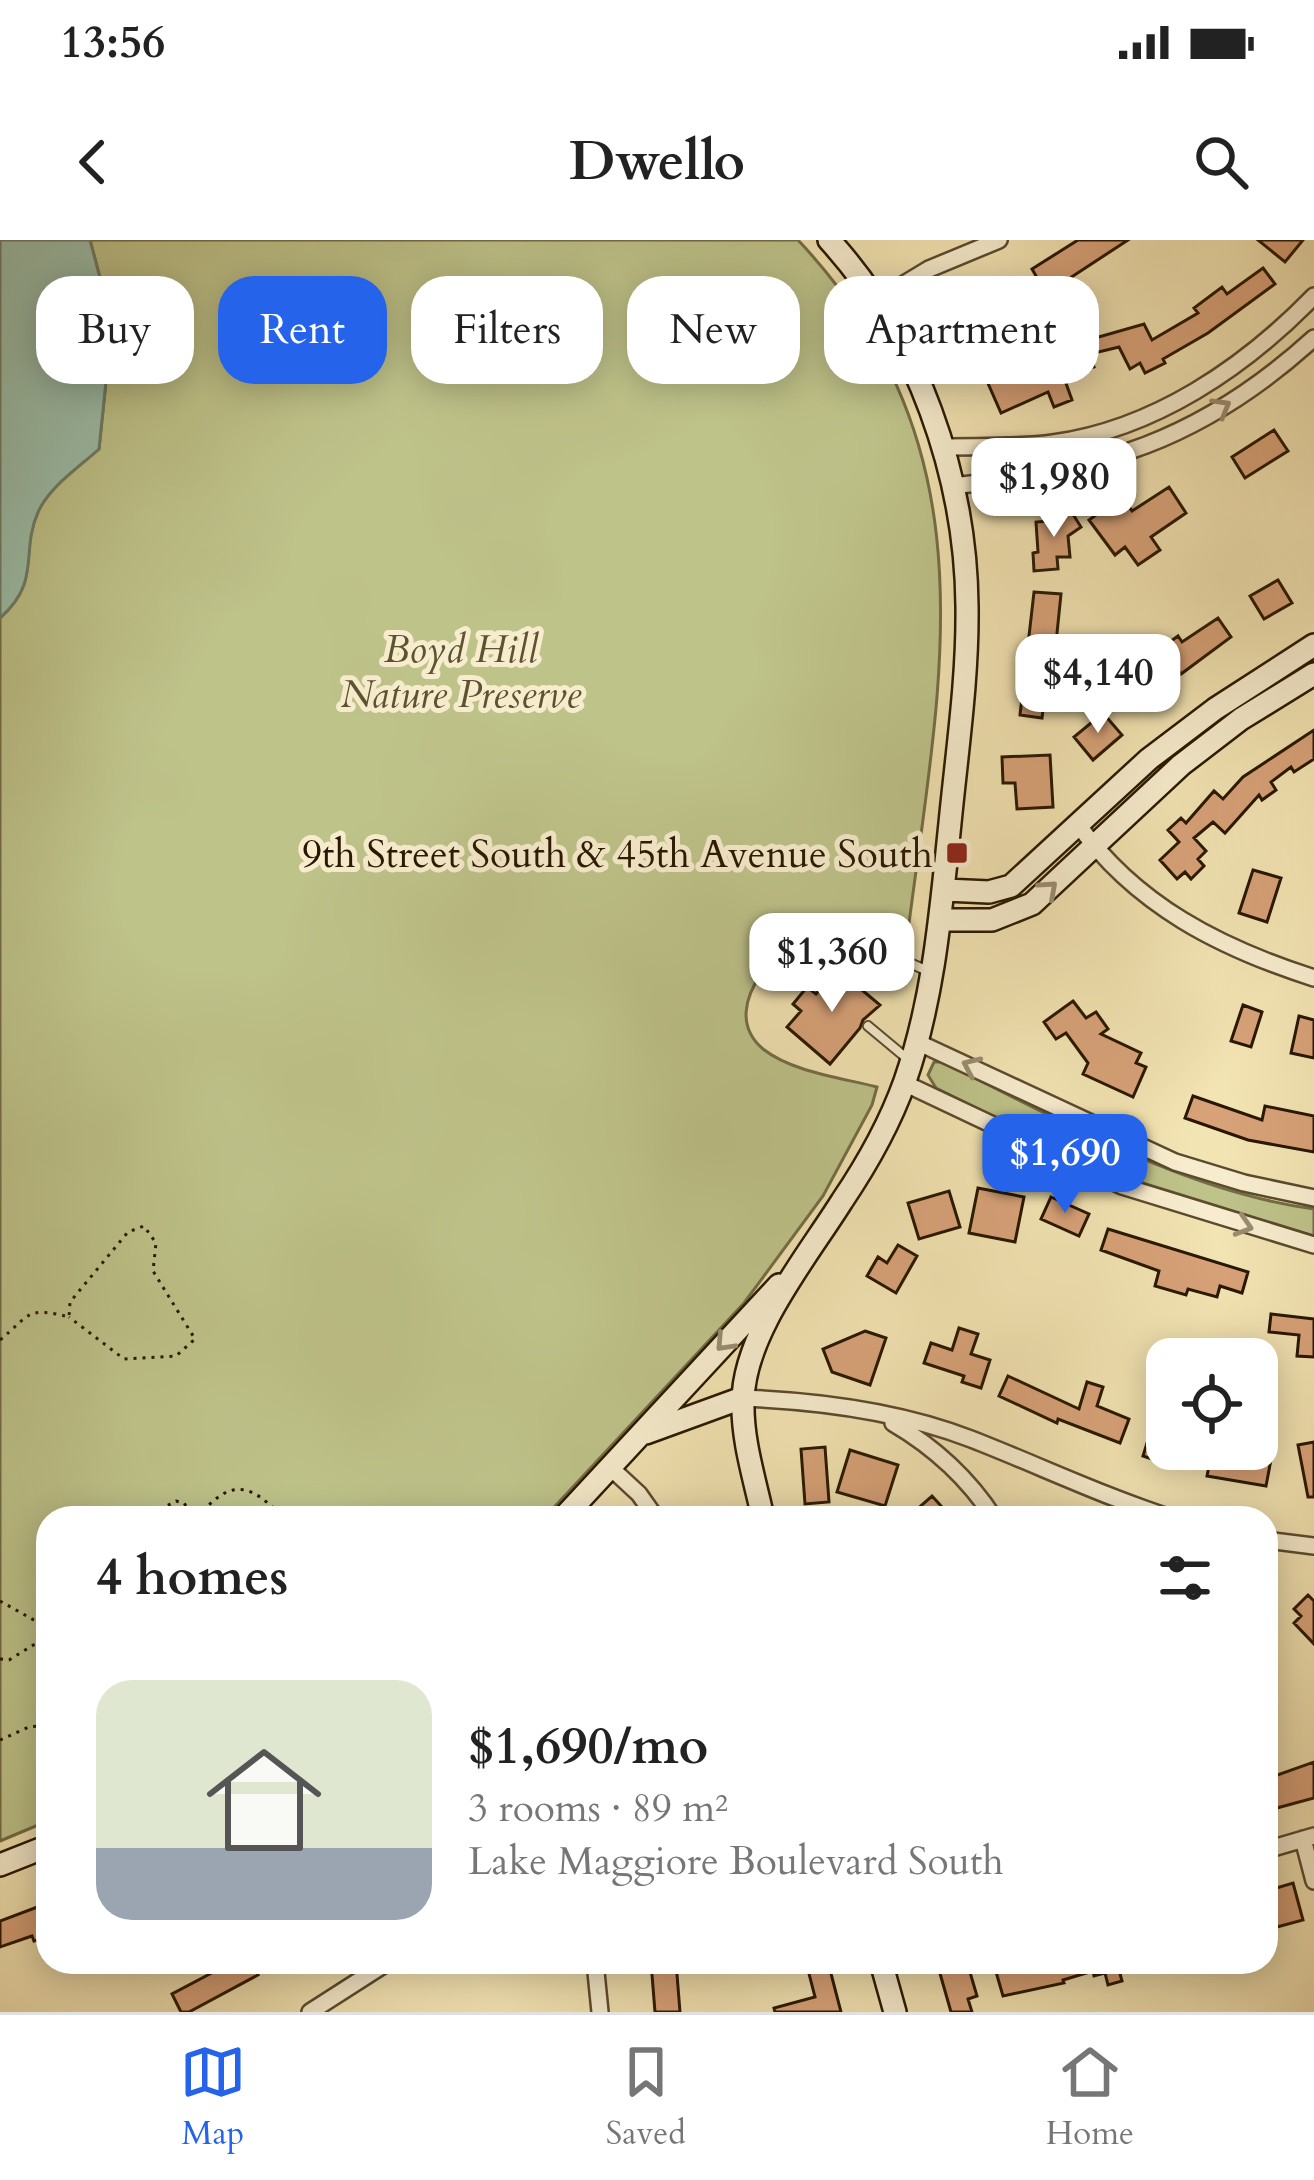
<!DOCTYPE html>
<html lang="en">
<head>
<meta charset="utf-8">
<style>
  :root { --surface:#fff; --page:#f2f2f2; --text:#222; --muted:#767676; --line:#e0e0e0; --accent:#2563eb }
  body { margin:0; font-family:Cardo,serif; background:var(--page); color:var(--text); height:100vh; display:flex; flex-direction:column; font-size:45px; white-space:nowrap }
  * { box-sizing:border-box; margin:0 }
  p { font-size:39px; color:var(--muted) }
  .icon { flex:none; width:66px; height:66px; fill:none; stroke:currentColor; stroke-width:2; stroke-linecap:round; stroke-linejoin:round }
  .map { position:relative; flex:1; overflow:hidden }
  .panel { position:absolute; left:36px; top:1266px; width:1242px; height:468px; display:flex; flex-direction:column; background:var(--surface); border-radius:36px; box-shadow:0 6px 30px #0003 }
  .panel>* { flex:none }
  .top-card { position:absolute; left:36px; top:36px; width:1242px; height:108px; display:flex; gap:24px }
  .controls { position:absolute; left:1146px; top:1098px; display:grid; gap:24px }
  .controls a { display:grid; place-items:center; width:132px; height:132px; border-radius:24px; background:var(--surface); box-shadow:0 6px 30px #0003; font-size:60px }
  .price { position:absolute; translate:-50% -102px; padding:0 27px; border-radius:24px; background:#fff; color:#222; font-size:39px; line-height:78px; filter:drop-shadow(0 3px 6px #0008) }
  .price::after { content:''; position:absolute; left:50%; top:72px; width:36px; height:27px; margin-left:-18px; background:inherit; clip-path:polygon(0 0,100% 0,50% 100%) }
  .price.selected { background:var(--accent); color:#fff }
  ul { padding:0; list-style:none }
  li { display:flex; align-items:center; gap:36px; height:300px; padding:0 60px }
  li+li { border-top:3px solid var(--line) }
  li span { display:grid; place-items:center; flex:none; width:336px; height:240px; border-radius:36px; color:#555 }
  li>.icon { margin-inline-start:auto }
  span .icon { width:144px; height:144px; fill:#fffc; stroke-width:1 }
  li b { font-size:51px }
  h2 { display:flex; justify-content:space-between; align-items:center; height:144px; padding:0 60px; font-size:51px }
  .pill { padding:0 42px; border-radius:36px; background:var(--surface); box-shadow:0 6px 30px #0003; font-size:42px; line-height:108px }
  .pill.selected { background:var(--accent); color:#fff }
  .status { display:flex; justify-content:space-between; align-items:center; height:84px; padding:0 60px; background:var(--surface); direction:ltr }
  .status svg { height:33px; fill:currentColor }
  header { display:flex; justify-content:space-between; align-items:center; height:156px; padding:0 60px; background:var(--surface); font-size:54px; font-weight:800 }
  .tab-bar { display:flex; justify-content:space-around; align-items:center; height:168px; border-top:3px solid var(--line); background:var(--surface); font-size:33px; color:var(--muted) }
  .tab-bar a { display:grid; justify-items:center; gap:6px }
  .tab-bar .selected { color:var(--accent) }
  .map>svg:first-child { display:block }
  .green { fill:#bec38a; stroke:#736d45; stroke-width:3 }
  .water { fill:#9bbfab; stroke:#6d7c67; stroke-width:3 }
  .building { fill:#d8a279; stroke:#281700; stroke-width:3 }
  .lines { fill:none; stroke-linecap:round; stroke-linejoin:round }
  .lane-casing { stroke:#5b4a2d; stroke-width:12 }
  .street-casing { stroke:#5b4a2d; stroke-width:20 }
  .secondary-casing { stroke:#281700; stroke-width:26 }
  .path { stroke:#281700; stroke-width:3; stroke-dasharray:3 6; stroke-linecap:butt }
  .lane { stroke:#f7edce; stroke-width:8 }
  .street { stroke:#f7edce; stroke-width:15 }
  .secondary { stroke:#f7edce; stroke-width:21 }
  .oneway { stroke:#9a8d71 }
  .poi-dot { fill:#8f2418; stroke:#f7edce; stroke-width:4.5 }
  .labels { text-anchor:middle; stroke-width:10; stroke-linejoin:round; paint-order:stroke }
  .park-label { font-size:39px; font-style:italic; fill:#5c5330; stroke:#f7edce }
  .poi-label { font-size:39px; fill:#281700; stroke:#f7edce; text-anchor:end }
</style>
</head>
<body>
<div class="status"><b>13:56</b><svg viewBox="0 0 49 12"><path d="M0 12V9h3v3zM5 12V6h3v6zM10 12V3h3v9zM15 12V0h3v12zM26 1h20v11H26zM47 4h2v5h-2z"/></svg></div>
<header><svg class="icon" aria-label="back" viewBox="0 0 24 24"><path d="M15 5l-7 7 7 7"/></svg>Dwello<svg class="icon" aria-label="search" viewBox="0 0 24 24"><circle cx="10" cy="10" r="6"/><path d="M15 15l6 6"/></svg></header>
<div class="map">
<svg width="1314" height="1772" viewBox="0 0 1314 1772">
  <rect width="100%" height="100%" fill="#f3e4b3"/>
  <filter id="stains"><feTurbulence type="fractalNoise" baseFrequency=".00167" numOctaves="4"/><feColorMatrix values="0 0 0 0 .2 0 0 0 0 .09 0 0 0 0 .02 0 0 0 .5 -.17"/></filter>
  <radialGradient id="worn" r=".72"><stop offset=".6" stop-color="#630" stop-opacity="0"/><stop offset="1" stop-color="#630" stop-opacity=".3"/></radialGradient>
  <path class="green" d="M90,0H798C995,210 941,434 908,691C886,688 857,680 835,683C788,690 712,766 763,809C792,832 842,838 877,847L872,865L823,956L744,1063L544,1278H48V1581L0,1601V378C42,341 19,313 38,272C49,247 79,227 99,209L112,83Z
    M934,822H942C1060,879 1182,951 1314,969V996L1133,940L1065,912L936,848L928,835Z"/>
  <path class="water" d="M0,0H90L112,83L99,209C79,227 49,247 38,272C20,313 42,341 0,378Z"/>
  <path class="building" d="M1078,0H1128L1070,38L1078,53L1054,67L1032,29Z
    M1258,0H1303L1285,22Z
    M1263,28L1275,44L1208,93L1163,119L1165,123L1145,133L1140,123L1130,129L1119,107L1090,114L1094,127L1063,135L1072,160L1054,167L1048,152L1001,173L969,100L978,97L961,60L1007,39L1017,61L991,73L1021,140L1078,119L1074,104L1144,84L1152,100L1198,73L1194,68L1222,47L1227,54Z
    M1274,190L1288,211L1245,238L1232,217Z
    M1169,247L1186,273L1151,297L1160,310L1138,325L1125,307L1115,315L1089,280L1122,256L1132,271Z
    M1069,268L1081,287L1068,296L1070,317H1057L1058,329L1034,331L1033,313L1038,312L1036,282L1048,281Z
    M1278,340L1292,363L1264,379L1250,356Z
    M1034,352L1061,354L1055,413H1050L1042,478L1020,475Z
    M1218,378L1231,397L1181,434L1175,425L1155,440L1160,447L1132,467L1116,445L1125,439L1118,428L1137,414L1143,422L1178,396L1182,402Z
    M1103,473L1122,495L1093,520L1074,497Z
    M1314,490V519L1294,532L1291,527L1271,542L1276,550L1262,560L1259,555L1225,593L1213,582L1194,598L1206,611L1198,619L1204,626L1191,639L1185,632L1177,639L1160,620L1179,602L1168,590L1181,578L1186,583L1214,551L1223,559L1243,537Z
    M1050,515L1053,567L1017,569L1015,543H1003L1002,517Z
    M1253,630L1281,638L1267,682L1239,673Z
    M837,729L880,765L863,780L860,788L830,824L787,787L801,771L793,764L807,747L816,754Z
    M1073,761L1086,778L1096,772L1108,789L1101,794L1141,813L1136,823L1146,827L1133,857L1083,834L1088,823L1066,793L1056,799L1044,782Z
    M1243,765L1262,772L1251,807L1231,801Z
    M1299,776L1314,780V818L1291,813Z
    M1193,856L1262,880L1265,866L1314,876V912L1248,900L1185,878Z
    M978,948L1024,957L1015,1002L969,993Z
    M949,951L960,987L919,999L908,963Z
    M1051,957L1089,974L1079,996L1041,979Z
    M1108,989L1248,1032L1242,1053L1220,1046L1217,1057L1188,1049L1186,1055L1155,1046L1159,1031L1101,1010Z
    M898,1005L917,1016L896,1053L867,1036L878,1017L887,1023Z
    M1271,1074L1314,1079V1117L1297,1116L1299,1095L1269,1092Z
    M959,1088L978,1094L971,1114L990,1120L981,1148L962,1142L964,1136L924,1123L931,1103L952,1110Z
    M865,1091L886,1098L870,1145L832,1132L823,1109Z
    M1008,1136L1079,1169L1087,1142L1103,1147L1097,1166L1129,1179L1120,1203L1058,1179L1057,1183L999,1156Z
    M1152,1187L1167,1192V1209H1244L1272,1214L1266,1246L1207,1236L1209,1226L1175,1220L1173,1226L1143,1216Z
    M1314,1202V1257H1308L1298,1205Z
    M825,1207L829,1262L805,1264L801,1209Z
    M850,1210L898,1225L885,1266L837,1252Z
    M932,1256L952,1278H907Z
    M1308,1355L1314,1361V1404L1294,1383L1301,1376L1294,1369Z
    M1314,1522V1558L1266,1571V1539Z
    M1293,1643L1303,1680L1266,1690V1651Z
    M48,1663V1696L34,1701L32,1696L0,1707V1681Z
    M220,1722H251L258,1735L189,1772H181L172,1754L223,1727Z
    M651,1722H676L680,1772H655Z
    M806,1722H828L841,1772H775L774,1768L815,1757Z
    M967,1722L977,1756L968,1759L972,1772H951L939,1730Z
    M1005,1722H1132V1727L1119,1730L1122,1741L1108,1745L1105,1733L1094,1736L1093,1731L1063,1740L1064,1743L1003,1756L994,1725Z"/>
  <g class="lines">
    <g class="lane-casing">
      <path id="lane" d="M815,741L806,731L811,714L837,696L856,699L930,732
        M868,786L910,821"/>
    </g>
    <g class="street-casing">
      <path id="street" d="M876,61L929,29L999,0
        M942,207C979,206 1017,208 1053,203C1154,189 1244,128 1314,56
        M952,246C1100,231 1201,201 1314,98
        M1077,583C1135,665 1220,708 1314,738
        M917,802L1175,922L1244,943L1314,958
        M904,843L1122,946L1314,1005
        M742,1158C819,1161 899,1171 971,1199C1038,1225 1102,1256 1171,1278
        M893,1183C934,1207 968,1238 994,1278
        M612,1229L639,1254L656,1278
        M1266,1300L1314,1306
        M1303,1599L1314,1641
        M1266,1610L1314,1596
        M595,1722L600,1772
        M310,1772L388,1722"/>
    </g>
    <g class="secondary-casing">
      <path id="secondary" d="M945,650L989,652L1011,646L1149,519L1215,469L1314,405
        M941,680H992L1032,664L1181,525L1241,479L1314,434
        M646,1193L742,1158
        M563,1278L779,1045
        M763,1278C755,1240 742,1201 743,1162C743,1094 807,1017 842,961C867,924 890,883 905,841C934,758 941,669 950,583C957,511 968,438 967,366C966,237 917,96 829,0
        M0,1625L48,1606
        M881,1722L895,1772"/>
    </g>
    <path class="path" d="M0,1100C30,1075 26,1066 69,1077L70,1062L128,992L144,986L156,1003L153,1031L195,1099L176,1116L124,1119L69,1077
      M144,1278L176,1261L184,1263L194,1278
      M197,1278C230,1238 250,1242 283,1278
      M0,1361L48,1388
      M0,1419L9,1420L48,1396
      M0,1500L29,1487L48,1485"/>
    <use href="#lane" class="lane"/>
    <use href="#street" class="street"/>
    <use href="#secondary" class="secondary"/>
  </g>
  <defs><path id="oneway-chevron" d="M-2-3.5L2.5 0L-2 3.5" fill="none" stroke-width="1.6" stroke-linecap="round" stroke-linejoin="round" transform="scale(3)"/></defs>
  <g class="oneway">
    <use href="#oneway-chevron" transform="translate(1222 167) rotate(-30)"/>
    <use href="#oneway-chevron" transform="translate(1049 649) rotate(-42)"/>
    <use href="#oneway-chevron" transform="translate(971 826) rotate(-156)"/>
    <use href="#oneway-chevron" transform="translate(1244 986) rotate(17)"/>
    <use href="#oneway-chevron" transform="translate(724 1103) rotate(133)"/>
  </g>
  <rect class="poi-dot" x="945" y="601" width="24" height="24" rx="6"/>
  <g class="labels">
    <g class="park-label">
      <text x="461" y="422">Boyd Hill<tspan x="461" dy="45">Nature Preserve</tspan></text>
    </g>
    <g class="poi-label">
      <text x="933" y="627">9th Street South &amp; 45th Avenue South</text>
    </g>
  </g>
  <rect width="100%" height="100%" filter="url(#stains)"/>
  <rect width="100%" height="100%" fill="url(#worn)"/>
</svg>
<div class="controls">
<a><svg class="icon" aria-label="locate" viewBox="0 0 24 24"><circle cx="12" cy="12" r="6"/><path d="M12 2v4M12 18v4M2 12h4M18 12h4"/></svg></a>
</div>
<b class="price" style="left:1054px;top:300px">$1,980</b>
<b class="price" style="left:1098px;top:496px">$4,140</b>
<b class="price" style="left:832px;top:775px">$1,360</b>
<b class="price selected" style="left:1065px;top:976px">$1,690</b>
<div class="top-card">
<a class="pill">Buy</a>
<a class="pill selected">Rent</a>
<a class="pill">Filters</a>
<a class="pill">New</a>
<a class="pill">Apartment</a>
</div>
<section class="panel">
<h2>4 homes<svg class="icon" aria-label="filters" viewBox="0 0 24 24"><path d="M4 7h16M4 17h16"/><circle cx="9" cy="7" r="2"/><circle cx="15" cy="17" r="2"/></svg></h2>
<ul>
<li><span style="background:linear-gradient(#dfe7d0 70%,#9aa5b1 0)"><svg class="icon" aria-label="home" viewBox="0 0 24 24"><path d="M3 11l9-7 9 7M6 9v11h12V9"/></svg></span><div><b>$1,690/mo</b><p>3 rooms · 89 m²</p><p>Lake Maggiore Boulevard South</p></div></li>
</ul>
</section>
</div>
<nav class="tab-bar">
<a class="selected"><svg class="icon" aria-label="map" viewBox="0 0 24 24"><path d="M3 6l6-2 6 2 6-2v14l-6 2-6-2-6 2zM9 4v14M15 6v14"/></svg>Map</a>
<a><svg class="icon" aria-label="saved" viewBox="0 0 24 24"><path d="M7 4h10v16l-5-4-5 4z"/></svg>Saved</a>
<a><svg class="icon" aria-label="home" viewBox="0 0 24 24"><path d="M3 11l9-7 9 7M6 9v11h12V9"/></svg>Home</a>
</nav>
</body>
</html>
